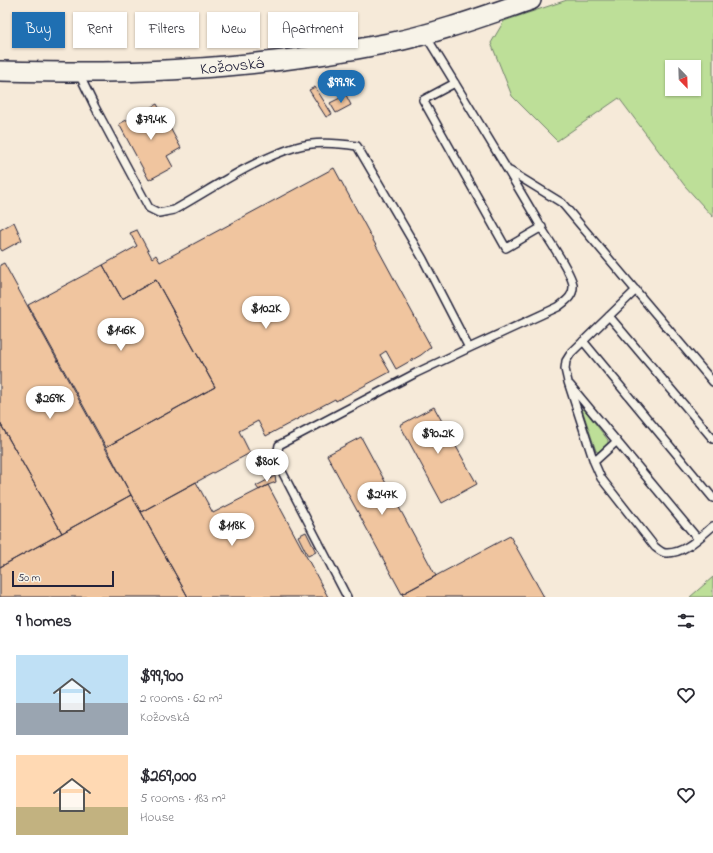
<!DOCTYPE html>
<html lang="en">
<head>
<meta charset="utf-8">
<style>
  :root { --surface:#fff; --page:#f2f2f3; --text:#2b2b33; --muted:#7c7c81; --accent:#1f6fb2 }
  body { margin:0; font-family:"Indie Flower",sans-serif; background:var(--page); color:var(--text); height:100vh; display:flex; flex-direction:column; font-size:15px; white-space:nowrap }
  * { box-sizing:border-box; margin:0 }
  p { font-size:13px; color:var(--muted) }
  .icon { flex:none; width:22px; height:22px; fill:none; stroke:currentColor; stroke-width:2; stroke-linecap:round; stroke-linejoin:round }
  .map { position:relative; height:597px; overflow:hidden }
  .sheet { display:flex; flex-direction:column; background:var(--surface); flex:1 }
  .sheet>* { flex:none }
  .hud { position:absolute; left:12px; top:12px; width:400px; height:36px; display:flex; gap:8px }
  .needle { width:26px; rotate:157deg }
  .buttons { position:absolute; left:665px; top:60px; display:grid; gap:8px }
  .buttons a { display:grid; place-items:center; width:36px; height:36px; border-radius:0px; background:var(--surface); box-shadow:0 1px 3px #0004; font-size:20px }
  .scale { position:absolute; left:12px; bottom:10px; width:102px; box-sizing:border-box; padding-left:4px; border:2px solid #22223b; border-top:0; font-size:11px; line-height:14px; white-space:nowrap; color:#22223b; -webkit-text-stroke:3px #f7f3e8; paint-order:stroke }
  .price { position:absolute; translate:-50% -34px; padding:0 9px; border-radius:14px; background:#fff; color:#222; font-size:13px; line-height:26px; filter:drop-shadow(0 1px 2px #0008) }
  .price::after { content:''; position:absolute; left:50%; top:24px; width:12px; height:9px; margin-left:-6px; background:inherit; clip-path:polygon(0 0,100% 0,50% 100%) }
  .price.current { background:var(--accent); color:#fff }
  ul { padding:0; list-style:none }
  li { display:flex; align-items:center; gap:12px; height:100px; padding:0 16px }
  li span { display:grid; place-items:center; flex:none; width:112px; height:80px; border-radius:0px; color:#555 }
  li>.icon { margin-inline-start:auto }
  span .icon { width:48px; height:48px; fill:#fffc; stroke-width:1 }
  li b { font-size:17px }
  h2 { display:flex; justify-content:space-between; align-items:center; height:48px; padding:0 16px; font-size:17px }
  .pill { padding:0 14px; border-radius:0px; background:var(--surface); box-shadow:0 1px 3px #0004; font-size:14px; line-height:36px }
  .pill.current { background:var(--accent); color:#fff }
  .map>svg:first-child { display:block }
  .green { fill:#bddf98; stroke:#70806a; fill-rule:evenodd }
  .building { fill:#f0c59f; stroke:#22223b }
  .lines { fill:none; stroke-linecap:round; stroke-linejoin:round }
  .service-casing { stroke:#22223b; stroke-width:10 }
  .tertiary-casing { stroke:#22223b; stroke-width:22 }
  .service { stroke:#f7f3e8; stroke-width:7 }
  .tertiary { stroke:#f7f3e8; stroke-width:19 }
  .labels { text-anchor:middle; stroke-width:3; stroke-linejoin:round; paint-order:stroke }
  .street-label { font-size:17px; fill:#22223b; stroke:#f7f3e8 }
</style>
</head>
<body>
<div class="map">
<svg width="713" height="597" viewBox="0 0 713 597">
  <rect width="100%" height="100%" fill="#f6ead9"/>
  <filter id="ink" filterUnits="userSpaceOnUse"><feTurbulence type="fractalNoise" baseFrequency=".025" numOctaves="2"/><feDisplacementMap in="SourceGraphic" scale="8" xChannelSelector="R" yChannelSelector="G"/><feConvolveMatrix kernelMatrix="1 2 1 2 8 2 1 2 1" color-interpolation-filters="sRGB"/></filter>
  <g filter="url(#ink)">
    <path class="green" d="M567,0H713V217L685,186L619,98L557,141L512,96L491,43L504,21ZM672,67H694V89H672Z
      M582,409H584L608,440V443L598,452L596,451Z
      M713,577V597H690Z"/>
    <path class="building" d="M315,87L332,114L326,117L309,90Z
      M346,95L351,105L336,113L330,103Z
      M157,104L181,148L167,156L173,167L149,180L119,124Z
      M334,168L431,347L421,355L396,369L386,351L380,355L390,372L336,401L335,399L266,436L258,421L239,431L250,453L141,512L131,495L106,447L215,387L156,280L122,299L103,265L137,246L130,233L137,230L152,258L156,255L160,262Z
      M14,222L22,240L2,251L0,248V230Z
      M4,263L131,495L62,533L0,423V265Z
      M103,265L122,299L156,280L215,387L106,447L28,305Z
      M434,407L477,484L442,503L400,425Z
      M0,423L62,533L0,567Z
      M361,437L436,576L402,594L327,455Z
      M275,476L276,482L268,485L259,490L256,486Z
      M196,482L213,513L268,485L328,597H188L141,512Z
      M131,495L141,512L188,597H0V567Z
      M306,532L316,552L308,556L298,536Z
      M510,536L544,597H404L402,594Z"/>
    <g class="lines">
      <g class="service-casing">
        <path id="service" d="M426,36C466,101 506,166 544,232C551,243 572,274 573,285C574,296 566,301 558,307L469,348
          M79,74L95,107L149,208L159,213L174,210C213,188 253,160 296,147C315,141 338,143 357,146L423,259L469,348L416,373L279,445L276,460L347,597
          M455,83L423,100L506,248L542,227
          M510,171L562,203L713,382
          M636,290L571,353L566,361L565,369L568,382L594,462L601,478L655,547C658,549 662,553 666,553C684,554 700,537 713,526
          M609,316L713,439
          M583,341L713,498
          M570,385L698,539
          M594,462L617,441"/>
      </g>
      <g class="tertiary-casing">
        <path id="tertiary" d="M0,71C48,72 97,73 145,71C227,68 309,59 389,43C438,33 484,16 531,0"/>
      </g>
      <use href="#service" class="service"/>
      <use href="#tertiary" class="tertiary"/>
    </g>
  </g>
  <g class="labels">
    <g class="street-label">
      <text transform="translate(232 65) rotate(-6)" y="6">Kožovská</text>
    </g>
  </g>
</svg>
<div class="buttons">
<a><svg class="needle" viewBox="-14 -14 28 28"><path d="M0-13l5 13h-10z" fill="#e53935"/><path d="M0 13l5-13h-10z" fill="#7c7c81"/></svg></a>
</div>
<div class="scale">50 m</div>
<b class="price current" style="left:341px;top:104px">$99.9K</b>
<b class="price" style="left:151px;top:141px">$79.4K</b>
<b class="price" style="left:266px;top:330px">$102K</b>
<b class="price" style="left:121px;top:352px">$146K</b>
<b class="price" style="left:50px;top:420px">$269K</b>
<b class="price" style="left:438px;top:455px">$90.2K</b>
<b class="price" style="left:267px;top:483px">$80K</b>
<b class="price" style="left:382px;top:516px">$247K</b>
<b class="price" style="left:232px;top:547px">$118K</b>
<div class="hud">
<a class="pill current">Buy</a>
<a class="pill">Rent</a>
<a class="pill">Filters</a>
<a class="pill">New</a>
<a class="pill">Apartment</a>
</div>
</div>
<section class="sheet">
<h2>9 homes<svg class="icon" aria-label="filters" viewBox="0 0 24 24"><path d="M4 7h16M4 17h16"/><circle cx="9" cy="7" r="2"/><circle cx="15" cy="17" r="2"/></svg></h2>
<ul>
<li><span style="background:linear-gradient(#bfe0f5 60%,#9aa5b1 0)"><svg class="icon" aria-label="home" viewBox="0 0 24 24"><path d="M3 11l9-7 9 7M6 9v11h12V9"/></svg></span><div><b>$99,900</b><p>2 rooms · 62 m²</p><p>Kožovská</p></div><svg class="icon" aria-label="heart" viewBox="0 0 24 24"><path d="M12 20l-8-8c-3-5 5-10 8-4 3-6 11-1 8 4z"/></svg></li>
<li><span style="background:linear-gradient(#ffd9b3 65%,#c2b280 0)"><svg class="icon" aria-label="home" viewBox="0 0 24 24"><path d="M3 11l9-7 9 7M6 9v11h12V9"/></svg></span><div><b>$269,000</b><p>5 rooms · 183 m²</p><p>House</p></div><svg class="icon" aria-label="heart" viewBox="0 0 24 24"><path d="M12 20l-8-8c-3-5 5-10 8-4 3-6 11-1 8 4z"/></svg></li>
</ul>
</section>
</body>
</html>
